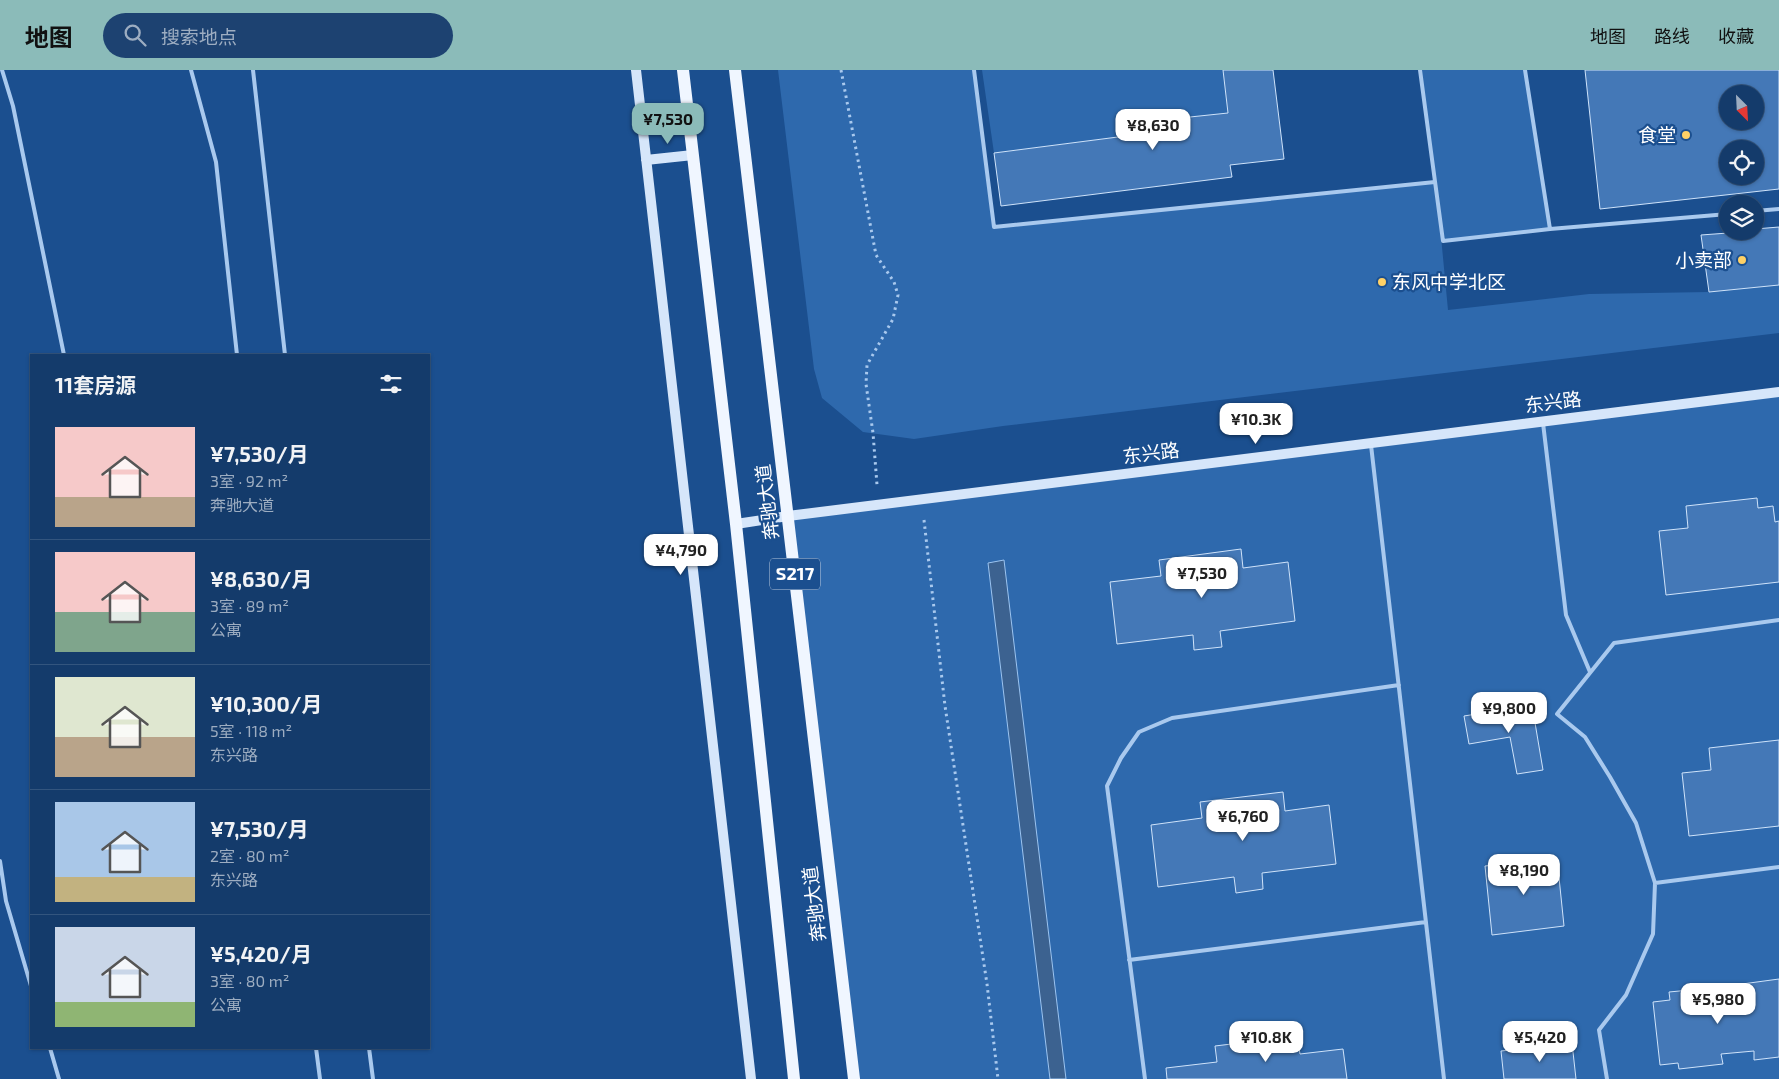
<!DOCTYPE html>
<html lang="zh">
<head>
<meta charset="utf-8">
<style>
  :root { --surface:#143b6b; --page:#1d4271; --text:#f1f3f6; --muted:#9dadc1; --line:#33557e; --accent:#8bbbb9 }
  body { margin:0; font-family:"Exo 2","Noto Sans SC",sans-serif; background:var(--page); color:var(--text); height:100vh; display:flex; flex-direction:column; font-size:19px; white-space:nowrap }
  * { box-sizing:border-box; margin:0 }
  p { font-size:16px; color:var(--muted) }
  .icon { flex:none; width:28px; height:28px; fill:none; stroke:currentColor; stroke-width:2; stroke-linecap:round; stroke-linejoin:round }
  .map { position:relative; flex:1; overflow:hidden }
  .drawer { position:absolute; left:30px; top:284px; width:400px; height:695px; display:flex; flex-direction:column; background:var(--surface); border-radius:0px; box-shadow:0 1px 4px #0004,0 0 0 1px var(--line) }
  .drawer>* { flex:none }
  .needle { width:32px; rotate:156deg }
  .buttons { position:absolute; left:1719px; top:15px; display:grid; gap:10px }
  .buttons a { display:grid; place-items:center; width:45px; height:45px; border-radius:50%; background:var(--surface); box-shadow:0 1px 4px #0004,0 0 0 1px var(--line); font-size:25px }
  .price { position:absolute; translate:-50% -42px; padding:0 11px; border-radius:10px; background:#fff; color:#222; font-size:16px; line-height:32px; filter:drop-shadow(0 1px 2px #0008) }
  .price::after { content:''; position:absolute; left:50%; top:30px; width:15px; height:11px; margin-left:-8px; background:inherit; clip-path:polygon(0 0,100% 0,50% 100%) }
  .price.on { background:var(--accent); color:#111 }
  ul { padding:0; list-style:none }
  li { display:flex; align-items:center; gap:15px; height:125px; padding:0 25px }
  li+li { border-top:1px solid var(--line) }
  li span { display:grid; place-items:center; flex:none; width:140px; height:100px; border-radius:0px; color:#555 }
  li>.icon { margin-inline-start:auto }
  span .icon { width:60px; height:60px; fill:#fffc; stroke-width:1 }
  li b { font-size:21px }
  h2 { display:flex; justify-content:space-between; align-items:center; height:60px; padding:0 25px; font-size:21px }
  header { display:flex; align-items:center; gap:30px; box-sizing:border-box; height:70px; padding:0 25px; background:var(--accent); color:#111 }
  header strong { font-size:24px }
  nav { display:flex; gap:28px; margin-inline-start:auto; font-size:18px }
  .search { width:350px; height:45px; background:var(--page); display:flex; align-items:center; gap:12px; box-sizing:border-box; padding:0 18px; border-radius:28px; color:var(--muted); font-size:19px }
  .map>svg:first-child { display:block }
  .green { fill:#2e69ad }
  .water { fill:#3c6290; stroke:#9cc4f0 }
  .building { fill:#4478b7; stroke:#cfe3fa; fill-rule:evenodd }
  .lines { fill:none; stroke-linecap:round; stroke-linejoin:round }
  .path { stroke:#a9c9ee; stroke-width:3; stroke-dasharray:2.5 4; stroke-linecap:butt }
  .lane { stroke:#a9c9ee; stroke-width:4 }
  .secondary { stroke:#d6e6fa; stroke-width:10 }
  .primary { stroke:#f0f6ff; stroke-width:12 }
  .poi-dot { fill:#ffd166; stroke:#1b4f8f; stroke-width:2 }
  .labels { text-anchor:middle; stroke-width:4.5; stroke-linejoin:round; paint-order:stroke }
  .shield { fill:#1b4f8f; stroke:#bbcadd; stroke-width:1 }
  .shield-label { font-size:18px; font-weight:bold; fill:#fff }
  .poi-label { font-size:19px; fill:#fff; stroke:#1b4f8f; text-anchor:end }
  .street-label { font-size:19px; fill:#fff; stroke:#1b4f8f }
</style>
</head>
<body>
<header>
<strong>地图</strong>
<div class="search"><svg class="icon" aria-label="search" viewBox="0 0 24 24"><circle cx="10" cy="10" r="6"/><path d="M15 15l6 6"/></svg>搜索地点</div>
<nav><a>地图</a><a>路线</a><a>收藏</a></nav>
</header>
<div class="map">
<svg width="1779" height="1009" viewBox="0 0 1779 1009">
  <rect width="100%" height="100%" fill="#1b4f8f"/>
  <path class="green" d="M778,0H974L994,157L1435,112L1420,0H1525L1550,159L1443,171L1438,135L1448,240L1589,224L1709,222L1779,215V263L1003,356L914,369L863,362L822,328L814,299Z
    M982,0H1223L1228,43L1171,49L1172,60L994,83Z
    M1779,322V1009H854L788,446Z"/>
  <path class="water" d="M1004,490L1066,1009H1050L988,493Z"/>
  <path class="building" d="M1223,0H1273L1284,89L1230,95L1232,107L1001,136L994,83L1172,60L1171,49L1228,43Z
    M1585,0H1779V119L1600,139ZM1728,24H1755V51H1728ZM1728,79H1755V106H1728Z
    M1779,157V215L1709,222L1701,165L1755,161V159Z
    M1757,428L1758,438L1773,436L1775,452L1779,451V512L1666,525L1659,461L1688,458L1686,436Z
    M1241,479L1243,498L1288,492L1295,551L1220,561L1222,577L1194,580L1193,565L1117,574L1110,512L1161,506L1159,490Z
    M1532,635L1543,700L1517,704L1510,667L1469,674L1464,646Z
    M1779,670V756L1689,766L1682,703L1711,700L1709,678Z
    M1283,722L1285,741L1329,735L1336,794L1262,803L1263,819L1236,823L1234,807L1158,817L1151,755L1202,748L1200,732Z
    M1557,788L1564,856L1492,865L1485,796Z
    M1779,909V987L1754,990V981L1721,984L1723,994L1679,999L1678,993L1660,995L1653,932L1670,930L1669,922L1721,917L1722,925L1744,922L1742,914Z
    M1297,966L1300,984L1343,979L1347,1009H1167L1166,998L1217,992L1215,976Z
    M1572,973L1576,1009H1504L1501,981Z"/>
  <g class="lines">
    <path class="path" d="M841,0L876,185L894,212L898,225L893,249L867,295L866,314L873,363L877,415
      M924,450L945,636L987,914L998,1009"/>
    <path class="lane" d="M2,0L13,36L64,285
      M191,0L216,92L237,285
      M253,0L285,285
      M974,0L994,157L1435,112
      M1420,0L1443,171L1550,159L1525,0
      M1755,141L1779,139
      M1550,159L1728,144
      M1543,353L1566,545L1590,602
      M1371,375L1444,1009
      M0,791L6,831L31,916
      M1655,813L1779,797
      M1129,890L1426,852
      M50,978L59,1009
      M316,978L320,1009
      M369,978L373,1009
      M1145,1009L1107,716L1121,688L1139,662L1172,648L1399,615
      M1607,1009L1599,960L1626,925L1653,864L1655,813L1636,753L1610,707L1585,667L1557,644L1614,573L1779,550"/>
    <path class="secondary" d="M636,0L751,1009
      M646,90L693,85
      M736,454L788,446L1779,322"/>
    <path class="primary" d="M683,0L736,454L794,1009
      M735,0L854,1009"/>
  </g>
  <g class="poi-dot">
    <circle cx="1686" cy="65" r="5"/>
    <circle cx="1742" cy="190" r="5"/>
    <circle cx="1382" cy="212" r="5"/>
  </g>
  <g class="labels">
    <rect class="shield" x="770" y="488.5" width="50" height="31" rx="4"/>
    <g class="shield-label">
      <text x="795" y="510">S217</text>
    </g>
    <g class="poi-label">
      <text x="1676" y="72">食堂</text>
      <text x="1732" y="197">小卖部</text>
      <text x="1392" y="219" text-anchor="start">东风中学北区</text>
    </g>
    <g class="street-label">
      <text transform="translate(1553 332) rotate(-7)" y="7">东兴路</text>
      <text transform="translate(1151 383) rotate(-7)" y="7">东兴路</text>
      <text transform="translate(767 432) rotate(-97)" y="7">奔驰大道</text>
      <text transform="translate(814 834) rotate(-97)" y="7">奔驰大道</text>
    </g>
  </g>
</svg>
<div class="buttons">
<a><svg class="needle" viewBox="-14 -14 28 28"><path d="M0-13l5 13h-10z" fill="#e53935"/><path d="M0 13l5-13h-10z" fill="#9dadc1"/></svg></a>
<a><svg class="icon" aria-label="locate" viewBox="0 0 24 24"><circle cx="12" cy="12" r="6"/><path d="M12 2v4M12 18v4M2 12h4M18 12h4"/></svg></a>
<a><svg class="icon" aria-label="layers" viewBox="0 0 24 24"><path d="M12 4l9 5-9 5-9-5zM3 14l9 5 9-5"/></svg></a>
</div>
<b class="price on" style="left:668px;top:75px">¥7,530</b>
<b class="price" style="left:1153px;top:81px">¥8,630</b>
<b class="price" style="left:1256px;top:375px">¥10.3K</b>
<b class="price" style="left:681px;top:506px">¥4,790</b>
<b class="price" style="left:1202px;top:529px">¥7,530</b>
<b class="price" style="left:1509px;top:664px">¥9,800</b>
<b class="price" style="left:1243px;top:772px">¥6,760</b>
<b class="price" style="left:1524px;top:826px">¥8,190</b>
<b class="price" style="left:1718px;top:955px">¥5,980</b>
<b class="price" style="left:1266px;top:993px">¥10.8K</b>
<b class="price" style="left:1540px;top:993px">¥5,420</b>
<section class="drawer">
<h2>11套房源<svg class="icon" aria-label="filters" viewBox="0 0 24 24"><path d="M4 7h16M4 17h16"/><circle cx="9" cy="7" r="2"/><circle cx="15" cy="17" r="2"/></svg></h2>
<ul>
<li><span style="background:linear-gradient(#f6c9c9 70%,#b9a48a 0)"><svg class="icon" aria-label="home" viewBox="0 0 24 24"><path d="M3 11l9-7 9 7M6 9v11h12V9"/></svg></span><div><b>¥7,530/月</b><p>3室 · 92 m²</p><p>奔驰大道</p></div></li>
<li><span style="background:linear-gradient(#f6c9c9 60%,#7fa58c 0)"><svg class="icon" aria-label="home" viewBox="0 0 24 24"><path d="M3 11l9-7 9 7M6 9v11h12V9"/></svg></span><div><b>¥8,630/月</b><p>3室 · 89 m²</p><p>公寓</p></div></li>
<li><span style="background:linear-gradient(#dfe7d0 60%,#b9a48a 0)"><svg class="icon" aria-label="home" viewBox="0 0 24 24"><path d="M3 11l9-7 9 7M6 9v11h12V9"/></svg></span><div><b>¥10,300/月</b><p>5室 · 118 m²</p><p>东兴路</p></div></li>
<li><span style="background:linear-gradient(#a9c7e8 75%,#c2b280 0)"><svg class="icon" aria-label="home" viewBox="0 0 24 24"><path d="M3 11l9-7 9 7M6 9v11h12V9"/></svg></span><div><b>¥7,530/月</b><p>2室 · 80 m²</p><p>东兴路</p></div></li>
<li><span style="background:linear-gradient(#c9d6e8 75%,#8fb573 0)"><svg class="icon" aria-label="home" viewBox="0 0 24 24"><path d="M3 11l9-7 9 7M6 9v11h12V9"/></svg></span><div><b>¥5,420/月</b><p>3室 · 80 m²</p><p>公寓</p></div></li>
</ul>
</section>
</div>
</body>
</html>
